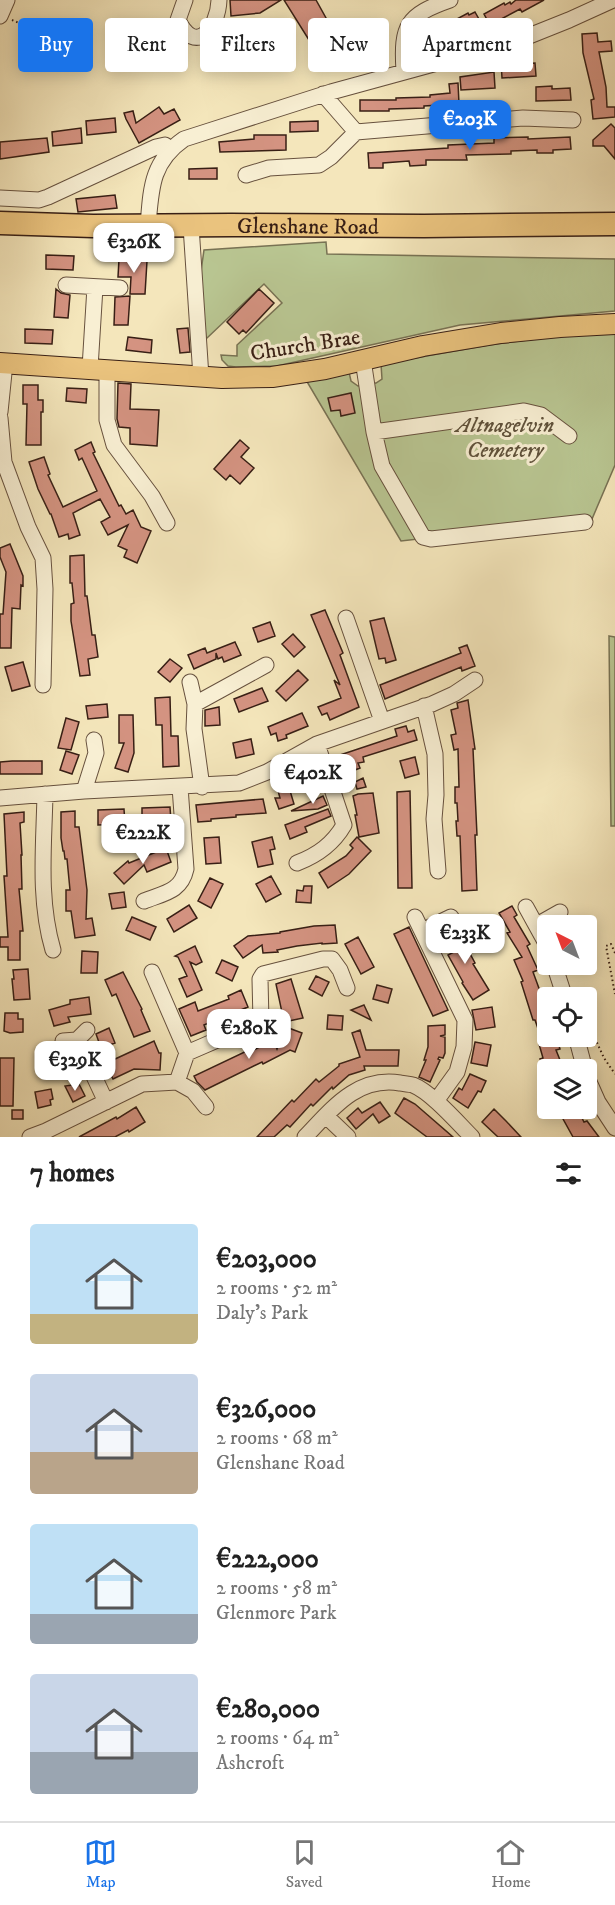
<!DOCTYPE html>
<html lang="en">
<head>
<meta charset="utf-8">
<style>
  :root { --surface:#fff; --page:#f2f2f2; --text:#222; --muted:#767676; --line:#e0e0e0; --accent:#1a73e8 }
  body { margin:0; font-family:"IM FELL DW Pica",serif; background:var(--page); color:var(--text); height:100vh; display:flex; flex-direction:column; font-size:22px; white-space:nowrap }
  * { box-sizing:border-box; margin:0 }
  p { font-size:20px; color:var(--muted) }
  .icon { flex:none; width:33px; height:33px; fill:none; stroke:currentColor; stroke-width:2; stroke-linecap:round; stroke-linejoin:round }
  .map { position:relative; height:1137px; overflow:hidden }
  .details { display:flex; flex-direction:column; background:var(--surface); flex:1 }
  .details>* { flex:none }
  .banner { position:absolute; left:18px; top:18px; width:579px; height:54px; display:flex; gap:12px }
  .needle { width:39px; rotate:318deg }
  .buttons { position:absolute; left:537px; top:915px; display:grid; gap:12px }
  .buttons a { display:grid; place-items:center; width:60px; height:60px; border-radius:6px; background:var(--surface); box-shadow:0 3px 15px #0003; font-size:30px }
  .price { position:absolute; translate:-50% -51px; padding:0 14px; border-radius:12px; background:#fff; color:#222; font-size:20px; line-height:39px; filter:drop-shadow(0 2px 3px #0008) }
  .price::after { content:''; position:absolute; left:50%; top:36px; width:18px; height:14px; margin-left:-9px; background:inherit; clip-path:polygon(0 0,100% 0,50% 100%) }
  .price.on { background:var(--accent); color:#fff }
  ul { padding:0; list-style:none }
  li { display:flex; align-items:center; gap:18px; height:150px; padding:0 30px }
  li span { display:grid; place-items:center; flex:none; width:168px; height:120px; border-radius:6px; color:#555 }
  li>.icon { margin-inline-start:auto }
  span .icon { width:72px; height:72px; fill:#fffc; stroke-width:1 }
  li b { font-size:26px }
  h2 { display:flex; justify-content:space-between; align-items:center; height:72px; padding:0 30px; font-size:26px }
  .chip { padding:0 21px; border-radius:6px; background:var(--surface); box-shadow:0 3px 15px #0003; font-size:21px; line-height:54px }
  .chip.on { background:var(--accent); color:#fff }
  .tab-bar { display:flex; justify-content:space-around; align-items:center; height:84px; border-top:2px solid var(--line); background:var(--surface); font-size:16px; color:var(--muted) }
  .tab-bar a { display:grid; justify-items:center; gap:3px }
  .tab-bar .on { color:var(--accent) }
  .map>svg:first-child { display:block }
  .green { fill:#b9c692; stroke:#787254; stroke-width:1.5 }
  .building { fill:#d49381; stroke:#381f15; stroke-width:1.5 }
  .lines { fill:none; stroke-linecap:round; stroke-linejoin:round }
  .minor-casing { stroke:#67513e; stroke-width:17 }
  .major-casing { stroke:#381f15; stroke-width:22 }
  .highway-casing { stroke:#381f15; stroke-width:25 }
  .path { stroke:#381f15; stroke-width:2; stroke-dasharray:1.5 3; stroke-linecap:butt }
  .minor { stroke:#f8efd3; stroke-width:15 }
  .major { stroke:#eac37e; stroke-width:20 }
  .highway { stroke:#eac37e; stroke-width:22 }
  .labels { text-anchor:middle; stroke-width:6; stroke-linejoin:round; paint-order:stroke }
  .street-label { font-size:22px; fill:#381f15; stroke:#f8efd3 }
  .park-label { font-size:22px; font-style:italic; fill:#5f513a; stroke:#f8efd3 }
</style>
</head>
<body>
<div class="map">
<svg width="615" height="1137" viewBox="0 0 615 1137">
  <rect width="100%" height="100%" fill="#f4e6bb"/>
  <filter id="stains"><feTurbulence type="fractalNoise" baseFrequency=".00333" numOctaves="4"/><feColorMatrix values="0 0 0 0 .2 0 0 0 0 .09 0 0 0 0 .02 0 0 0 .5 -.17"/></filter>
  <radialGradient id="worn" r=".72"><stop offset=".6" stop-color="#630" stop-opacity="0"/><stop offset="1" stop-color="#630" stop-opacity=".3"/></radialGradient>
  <path class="green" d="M326,242L327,254L615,259V311L460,325L277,366L236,367L228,366L222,360L221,355L237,356V345L282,303L264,284L206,339L200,278L204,250Z
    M615,329V465L592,519L401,541L306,380L349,372L351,381L358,386L376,383L382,379L381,364L489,345Z
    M609,636L615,637V826H611Z"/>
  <path class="building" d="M230,0H281L260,13L231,16Z
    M284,0H316L331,27L309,40Z
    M516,0H544L522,12L520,9L490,25L484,14L504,3L505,5L510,2L511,4Z
    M475,12L480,21L435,44L433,41L420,47L415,37L420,32L441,21L444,26L468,13L469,15Z
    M597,33L598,42L611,41L612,51L599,52L606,87L607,107H615V117L593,119L591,100L594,99L583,53L582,34Z
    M518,61V64L535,63L536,76L502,78L501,62Z
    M494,72L495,88L461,90L460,77Z
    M458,83L459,104L424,106V108L389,109V111H360V100H396V98L430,97V95L450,93L449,84Z
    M552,86V89L570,88L571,100L536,101V87Z
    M159,107L164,114L174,109L180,120L139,143L126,119L124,113L133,111L136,123Z
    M115,118L116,132L87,135L86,121Z
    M318,121V131L290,132V122Z
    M611,124L615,128V159L604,146H593V140Z
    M81,128L82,143L53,146L52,132Z
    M254,135H286V150L220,152L219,142L254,139Z
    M528,137V139L570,137L571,149L553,150V153H537V150L511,151V154L466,155L467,160H426V165L410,166L409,161L383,163V168H369L368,153L448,148V145L494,143V138Z
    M47,138L49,152L0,159V142Z
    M217,168V179H189V169Z
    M115,195L117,208L78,212L76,199Z
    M46,255L74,256L73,270L46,269Z
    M119,259L147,261L145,294H130L131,277H118Z
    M56,289L61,293L70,295L68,318L54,317Z
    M259,289L274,303L246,333L243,330L239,334L227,322Z
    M130,296L128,325H114L115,297Z
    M188,328L190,352L180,353L177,329Z
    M25,329L53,330L52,344L25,343Z
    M128,337L152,340L151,353L126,350Z
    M118,383L131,384L130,409L159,410L157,446L130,444V428L119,427L117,419Z
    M23,385H38V400H43V412H41V445H26L27,404H23Z
    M67,388L87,389L86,403L66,401Z
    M351,393L355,413L341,416L340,410L331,411L328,398Z
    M240,440L249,448L241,457L254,468L240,484L230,475L226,480L214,469Z
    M91,442L95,452L93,453L119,506L121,505L126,514L133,510L141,527L151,531L137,563L124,557L127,550L118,546L128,525L108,535L101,522L110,517L100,499L73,513L80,535L69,539L68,534L59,537L51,514H50L38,489L29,462L44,457L50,474L48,475L63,507L97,491L82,458L79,460L75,450Z
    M10,544L23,576V586L21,585L20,609L12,608L11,648H0V614H3L6,572L0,557V548Z
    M84,555L85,596H87L92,635H95L98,657L88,659L90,675L80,676L71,621V604L74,603L72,583H70V556Z
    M325,610L343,653L340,655L359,707L330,720L327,713L322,715L318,707L341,698L334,680L340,685L311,615Z
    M384,618L396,660L386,663L385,658L379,659L370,621Z
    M270,622L275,636L258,642L253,628Z
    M293,634L305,647L294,657L282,644Z
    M235,642L241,655L224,662L222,657L218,659L216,653V659L194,669L188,655L205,648L207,653Z
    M467,645L475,666L462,671L461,667L385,699L380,685L461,653L459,648Z
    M170,659L182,668L170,682L158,672Z
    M23,662L30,686L12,691L5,667Z
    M298,670L308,680L286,701L276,691Z
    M262,688L268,701L239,712L234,699Z
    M170,697L171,736H178L179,766L163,767L162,725H156L155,698Z
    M468,700L475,749H473L477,835H475L477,890L462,891L460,836H457L456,821H458L457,803H455V787H459L458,749L454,750L451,735L456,734L451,710L458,708L457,703Z
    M107,704L108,717L88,719L86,706Z
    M219,707L220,725L205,726V710Z
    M302,713L308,726L286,735L287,738L278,741L276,733L271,735L268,727Z
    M119,715H133L134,753L128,772L115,768L124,743H119Z
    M66,718L79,722L71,750L58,748Z
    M406,726L408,732L414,730L417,740L363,757L364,762L358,763L360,768L350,772L349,768L338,771L334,757L397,736L395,729Z
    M251,739L254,754L236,758L233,743Z
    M66,751L79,755L72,774L60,770Z
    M415,757L419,774L405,778L400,761Z
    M12,761H42V774H0V762Z
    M311,769L315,783L297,789L292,775Z
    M363,778L366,787L357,789L355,782Z
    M288,784L294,804L279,809L275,798H280L277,787Z
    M410,791L412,888H398L397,792Z
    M373,793L379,833L359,837L355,815H357L353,796L358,794Z
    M323,796L327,805L318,809L291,811Z
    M263,799L266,813L236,815V817L211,819V821L198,822L196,805Z
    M170,807L171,822L142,824V808Z
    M124,809L125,824L98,825V810Z
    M328,809L331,816L305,827L307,832L290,839L285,825Z
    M75,811V827H79L87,890L86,919L92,918L95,935L75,938L71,911H66V890H70L67,859H65L64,851H63L61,838V812Z
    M24,812V822L20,823L22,855H21L22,889H19L23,931H20V960H8V947H0V937H8L4,876H7L4,814Z
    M219,837L221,863L206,864L204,838Z
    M272,837L275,849L270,850L273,864L258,867L252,842Z
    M357,837L371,851L349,874L328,888L319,873L346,856L353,848L350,845Z
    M166,848L171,862L147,872L144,865L124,884L114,873L128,861L129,863Z
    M271,876L281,894L266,902L256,884Z
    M210,878L223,884L211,908L198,901Z
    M304,886H312L311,903L296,902L297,890L303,891Z
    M124,892L126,907L112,909L109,894Z
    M189,905L197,918L174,932L167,919Z
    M512,906L517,915L514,917L530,944L527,946L538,970L533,972L548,1013V1042L557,1039L560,1049L556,1050L564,1070H545L540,1059L543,1058L539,1044L543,1043L535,1020H533L521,982L523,981L514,960L522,957L507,933L510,932L499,913Z
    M132,917L156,927L150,940L126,930Z
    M335,925L337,943L322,944V943L297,946L277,950L278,952L263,953L262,945L243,958L234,946L248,936L280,933V932L314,926Z
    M455,926L475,963L473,964L489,990L473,1000L462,983L463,982L448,955L454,952L442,934Z
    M409,927L448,1010L433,1016L394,934Z
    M358,937L374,967L361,974L345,944Z
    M195,946L202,962L196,965L190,962L202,990L187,997L179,979L187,976L178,957L175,956Z
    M82,951L98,952L97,973H81Z
    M222,960L238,967L232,981L216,973Z
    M28,969L30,999L14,1000L12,979H14L13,970Z
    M123,972L142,1009L141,1010L150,1031L134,1037L116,994L112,996L105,980Z
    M316,976L329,982L322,996L309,989Z
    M291,979L303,1018L284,1022L276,984Z
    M377,985L392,989L388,1003L373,999Z
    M241,990L248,1007L204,1025L206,1030L191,1036L179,1009L195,1002L198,1011L229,999L228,996Z
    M89,997L91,1014L68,1017L70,1022L54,1026L49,1010L70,1004V1000Z
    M364,1005L371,1020L351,1010Z
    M492,1007L495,1027L476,1030L472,1010Z
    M5,1013H18V1019H23V1032L10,1033L4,1031Z
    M328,1015L343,1016L342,1030L327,1029Z
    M445,1025V1035L440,1036L445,1037V1053L443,1058L439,1057L438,1059L440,1060L430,1082L419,1077L426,1060H424L428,1047V1026Z
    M286,1027L302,1033L295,1052L290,1050L263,1064L262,1062L205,1090L197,1082L194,1076L253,1048L254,1050L273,1040L277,1049Z
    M109,1028L115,1043L101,1048L96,1034Z
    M360,1030L366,1050H399L398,1066H364L365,1070L349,1075L333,1089L332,1087L313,1106L311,1104L290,1127L287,1125L274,1137H257L292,1100L294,1102L316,1079L319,1082L339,1066V1064L360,1057L352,1033Z
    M154,1041L159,1053H161L160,1070L134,1069L113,1079L111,1075L105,1078L100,1066Z
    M475,1042L491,1045L487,1066L471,1063Z
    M56,1047L59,1050L70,1079L61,1078L47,1051Z
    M0,1058H14L13,1106H0Z
    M470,1074L486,1081L481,1092L478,1091L468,1108L453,1098L459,1088L462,1090Z
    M79,1084L85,1096L73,1102L65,1086Z
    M51,1089L53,1099L50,1100L51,1105L38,1108L35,1092Z
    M404,1098L415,1104L453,1137H427L395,1113Z
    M380,1102L390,1116L379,1123L373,1114L356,1129L347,1118L358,1108L362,1113Z
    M136,1107L145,1122L129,1132L128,1130L115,1137H79L116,1117L117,1119Z
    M557,1108H577L584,1122L587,1121L599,1137H573Z
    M494,1109L506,1121L521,1137H498L482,1122Z
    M12,1110H23V1119H12Z"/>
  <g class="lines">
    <g class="minor-casing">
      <path id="minor" d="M185,0L178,20C195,56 218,29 219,0
        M0,16L7,0
        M404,71C401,25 407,15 450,0
        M323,94L356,132L523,118L573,120
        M246,175L269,168L319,165L331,157L356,132
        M0,198L39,200L48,197L156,147L165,145L170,149
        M148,226C151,189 151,162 184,139L331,92L514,42L569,20L613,0
        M191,226L201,377
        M66,285L120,288
        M363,360L374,432L382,466L423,537L431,539L585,522
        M90,368L95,287
        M107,372V420L114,445L152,496L167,523
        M0,412L5,363
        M0,418L4,462L28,527L43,558L45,589L43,685
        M374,432L524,411L541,415L569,436
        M346,618L382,721
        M190,682L195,704
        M424,706L435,754L436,795L434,819L438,871
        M202,787L194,729L195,704L266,665
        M84,791L96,753L94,740
        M45,794C44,846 38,899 53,950
        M0,798L84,791L239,783L267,772L317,744L432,704L454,694L475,680
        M297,863C318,855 333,844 344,825L317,744
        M144,901C164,893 181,892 186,869L180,787
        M526,907L548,947
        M415,917L465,1020L464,1047L457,1072L436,1101
        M537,925L560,912
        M422,931L451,917
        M554,964L565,998
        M152,972L187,1053L177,1082
        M576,1036L585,1070
        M77,1040L106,1102
        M63,1041L77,1040L87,1030
        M187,1053L261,1021L260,979L263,974L323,959H332L340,970L347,988
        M586,1075L598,1102L615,1128
        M326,1116L348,1137
        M30,1137L46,1131L142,1084L177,1082L193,1091L206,1107
        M305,1137C332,1109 357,1076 400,1083C404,1084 410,1084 413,1085C431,1092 458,1123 472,1137"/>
    </g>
    <g class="major-casing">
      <path id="major" d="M0,363L222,378L272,377L325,369L423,346L501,333L560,327L615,324"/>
    </g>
    <g class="highway-casing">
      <g id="highway">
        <path id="s1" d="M0,223L93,226L232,225L424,226L615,224"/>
      </g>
    </g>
    <path class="path" d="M12,20L24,25L34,34
      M615,953L611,944L606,946L615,994
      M589,1035L593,1034L604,1058L615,1074"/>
    <use href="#minor" class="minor"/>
    <use href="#major" class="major"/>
    <use href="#highway" class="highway"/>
  </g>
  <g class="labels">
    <g class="street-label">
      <text dy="8" stroke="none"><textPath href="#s1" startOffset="308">Glenshane Road</textPath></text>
      <text transform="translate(305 344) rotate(-9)" y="8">Church Brae</text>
    </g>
    <g class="park-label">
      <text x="505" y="432">Altnagelvin<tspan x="505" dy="25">Cemetery</tspan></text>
    </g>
  </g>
  <rect width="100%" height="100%" filter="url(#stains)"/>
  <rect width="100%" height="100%" fill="url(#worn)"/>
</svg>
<div class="buttons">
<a><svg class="needle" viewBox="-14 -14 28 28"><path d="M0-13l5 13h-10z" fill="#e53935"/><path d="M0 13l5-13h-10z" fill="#767676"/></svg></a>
<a><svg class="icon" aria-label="locate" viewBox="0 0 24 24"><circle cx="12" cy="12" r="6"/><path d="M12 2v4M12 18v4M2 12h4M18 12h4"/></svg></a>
<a><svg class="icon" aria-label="layers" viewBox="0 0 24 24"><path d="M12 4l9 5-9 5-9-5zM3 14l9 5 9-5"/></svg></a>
</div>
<b class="price on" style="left:470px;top:151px">€203K</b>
<b class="price" style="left:134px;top:274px">€326K</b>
<b class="price" style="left:313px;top:805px">€402K</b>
<b class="price" style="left:143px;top:865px">€222K</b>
<b class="price" style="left:465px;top:965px">€233K</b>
<b class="price" style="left:249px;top:1060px">€280K</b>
<b class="price" style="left:75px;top:1092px">€329K</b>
<div class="banner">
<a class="chip on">Buy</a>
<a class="chip">Rent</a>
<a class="chip">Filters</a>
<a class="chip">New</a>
<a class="chip">Apartment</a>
</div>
</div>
<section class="details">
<h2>7 homes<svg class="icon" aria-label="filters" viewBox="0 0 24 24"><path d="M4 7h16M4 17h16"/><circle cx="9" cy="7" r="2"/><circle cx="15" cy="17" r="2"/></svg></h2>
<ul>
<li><span style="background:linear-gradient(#bfe0f5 75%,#c2b280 0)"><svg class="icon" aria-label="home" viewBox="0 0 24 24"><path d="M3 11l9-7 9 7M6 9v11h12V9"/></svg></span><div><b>€203,000</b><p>2 rooms · 52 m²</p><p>Daly's Park</p></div></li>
<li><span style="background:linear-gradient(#c9d6e8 65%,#b9a48a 0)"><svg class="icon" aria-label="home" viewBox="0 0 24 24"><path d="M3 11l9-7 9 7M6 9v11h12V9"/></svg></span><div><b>€326,000</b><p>2 rooms · 68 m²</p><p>Glenshane Road</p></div></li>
<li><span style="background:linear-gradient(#bfe0f5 75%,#9aa5b1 0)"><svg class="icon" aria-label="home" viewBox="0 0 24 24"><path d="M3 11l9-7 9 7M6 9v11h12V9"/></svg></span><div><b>€222,000</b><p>2 rooms · 58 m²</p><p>Glenmore Park</p></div></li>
<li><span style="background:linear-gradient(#c9d6e8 65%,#9aa5b1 0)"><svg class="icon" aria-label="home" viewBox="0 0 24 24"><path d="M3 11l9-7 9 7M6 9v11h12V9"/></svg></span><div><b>€280,000</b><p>2 rooms · 64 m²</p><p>Ashcroft</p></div></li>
</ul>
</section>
<nav class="tab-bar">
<a class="on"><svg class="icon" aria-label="map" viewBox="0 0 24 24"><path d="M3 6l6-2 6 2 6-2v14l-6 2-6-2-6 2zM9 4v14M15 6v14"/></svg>Map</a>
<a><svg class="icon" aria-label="saved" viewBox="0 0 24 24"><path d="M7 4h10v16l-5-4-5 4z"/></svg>Saved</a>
<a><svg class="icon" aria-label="home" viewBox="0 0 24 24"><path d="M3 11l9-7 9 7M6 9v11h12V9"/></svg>Home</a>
</nav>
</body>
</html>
